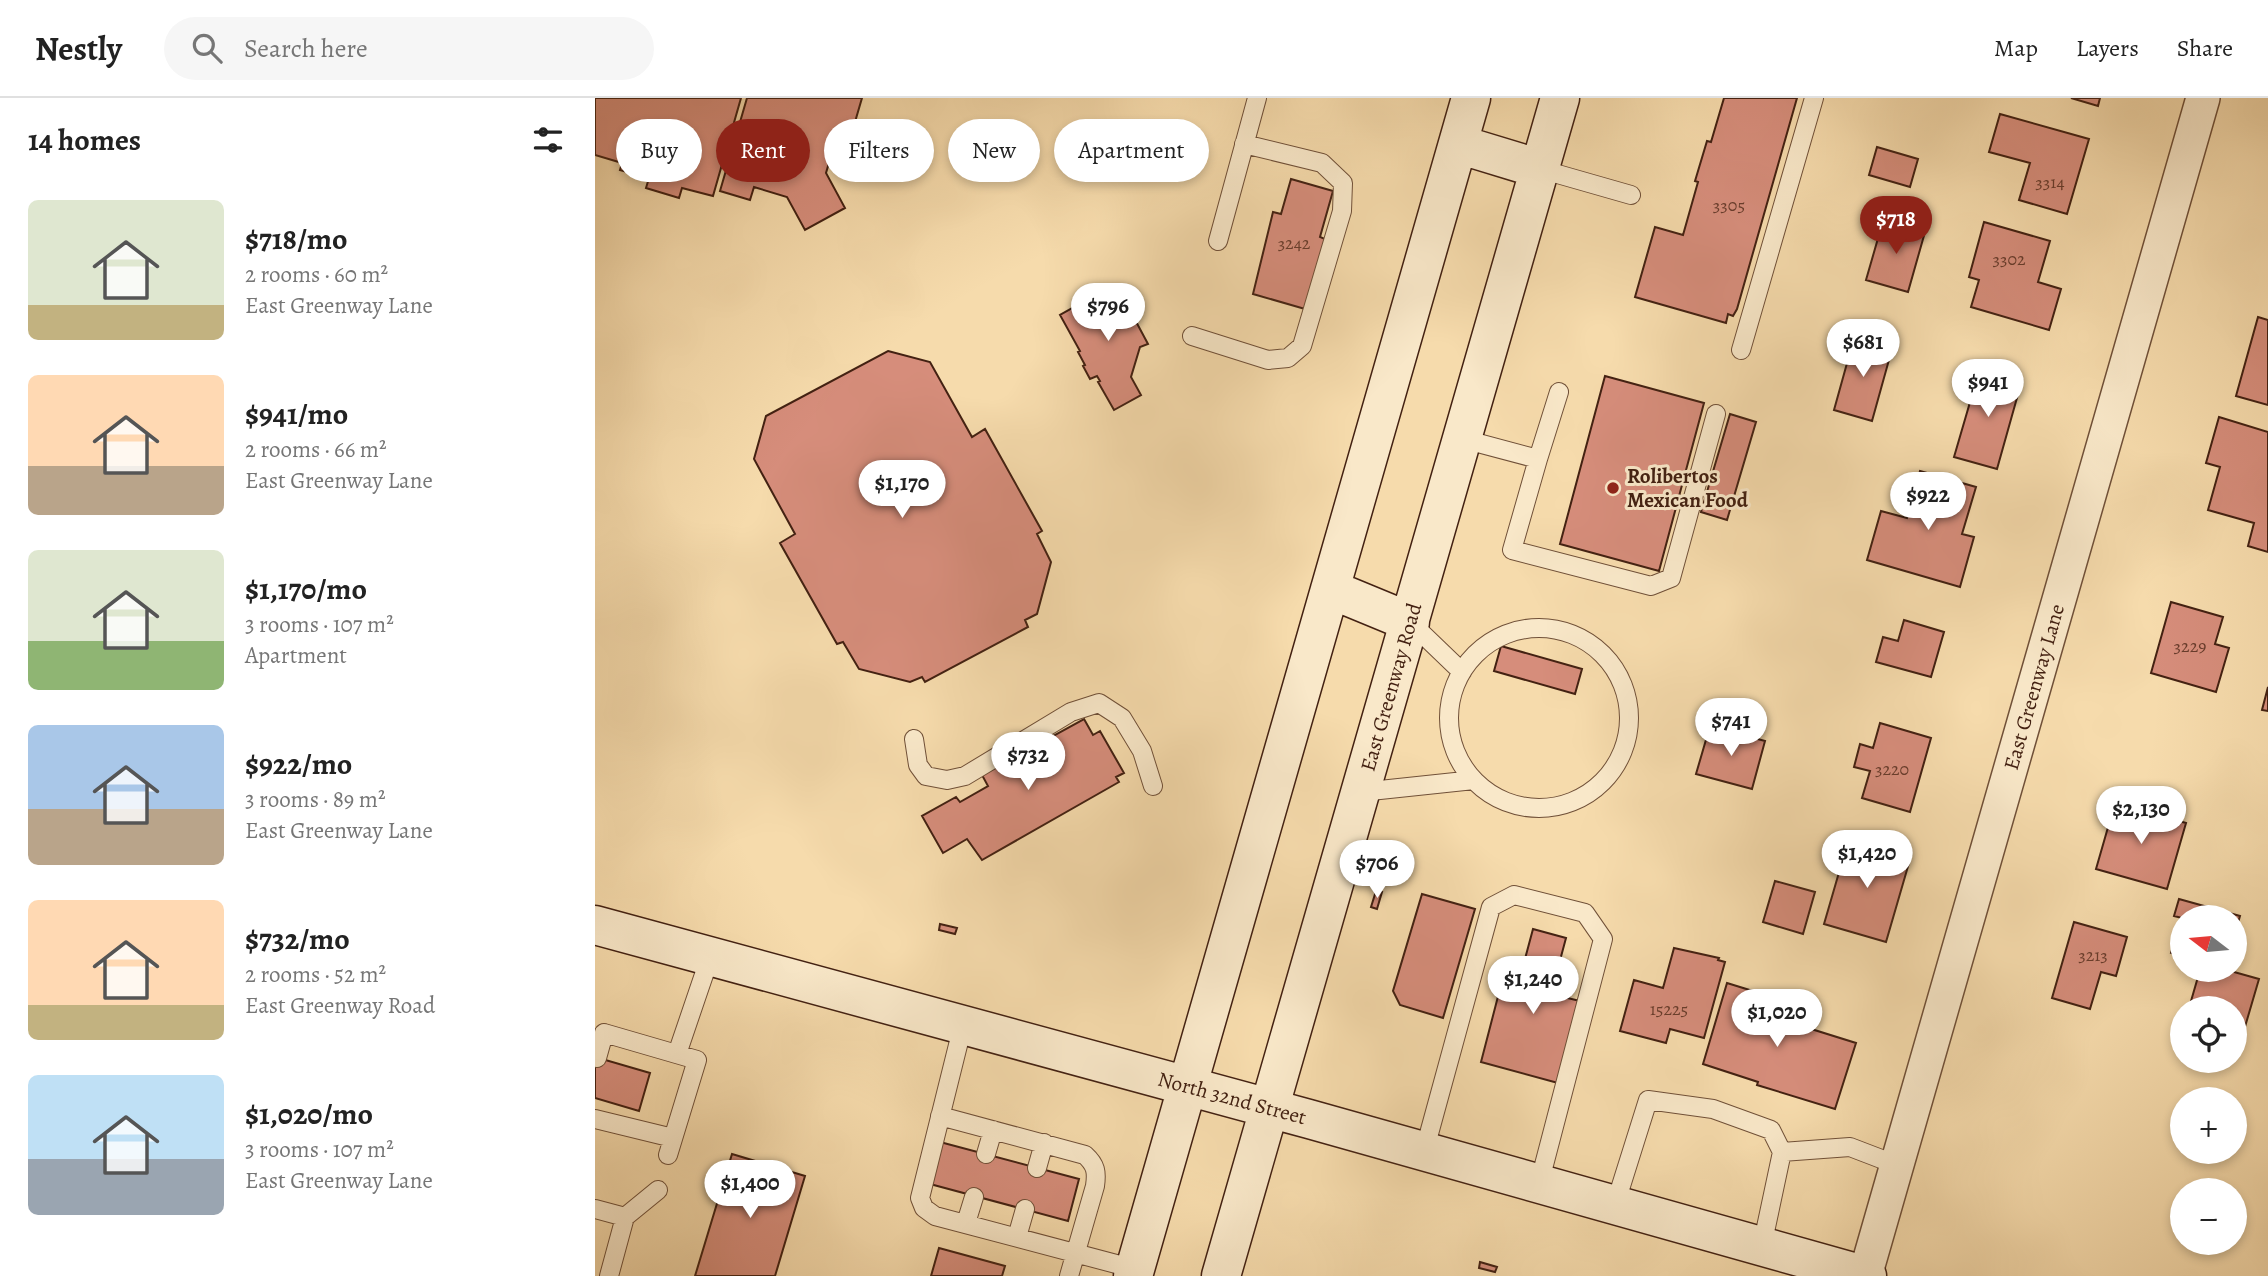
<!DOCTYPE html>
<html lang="en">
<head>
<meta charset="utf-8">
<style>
  :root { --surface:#fff; --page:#f6f6f6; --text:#222; --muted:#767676; --line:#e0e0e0; --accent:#8f2418 }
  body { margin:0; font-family:Alegreya,serif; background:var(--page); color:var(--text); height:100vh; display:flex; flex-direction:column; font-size:26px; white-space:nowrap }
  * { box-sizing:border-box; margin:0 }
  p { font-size:23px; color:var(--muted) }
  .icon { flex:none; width:38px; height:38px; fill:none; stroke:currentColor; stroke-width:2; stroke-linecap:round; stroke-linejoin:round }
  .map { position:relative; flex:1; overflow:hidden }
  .panel { display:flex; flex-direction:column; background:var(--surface); width:595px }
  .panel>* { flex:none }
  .top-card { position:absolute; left:21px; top:21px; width:665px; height:63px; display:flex; gap:14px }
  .needle { width:46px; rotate:286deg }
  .fabs { position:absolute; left:1575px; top:807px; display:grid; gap:14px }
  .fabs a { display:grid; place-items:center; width:77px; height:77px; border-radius:50%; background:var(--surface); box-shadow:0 4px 10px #0003; font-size:35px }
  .price { position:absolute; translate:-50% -60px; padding:0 16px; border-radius:24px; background:#fff; color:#222; font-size:23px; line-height:46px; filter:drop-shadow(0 2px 4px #0008) }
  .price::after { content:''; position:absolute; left:50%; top:42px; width:21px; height:16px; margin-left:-10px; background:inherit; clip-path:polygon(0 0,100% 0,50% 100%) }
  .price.selected { background:var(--accent); color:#fff }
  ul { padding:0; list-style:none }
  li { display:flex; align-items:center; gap:21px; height:175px; padding:0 28px }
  li span { display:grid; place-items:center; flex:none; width:196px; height:140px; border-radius:10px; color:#555 }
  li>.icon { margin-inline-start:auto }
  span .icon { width:84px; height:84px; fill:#fffc; stroke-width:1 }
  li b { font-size:30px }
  h2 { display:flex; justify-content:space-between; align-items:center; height:84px; padding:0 28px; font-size:30px }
  .chip { padding:0 24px; border-radius:32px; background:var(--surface); box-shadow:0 4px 10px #0003; font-size:24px; line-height:63px }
  .chip.selected { background:var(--accent); color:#fff }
  header { display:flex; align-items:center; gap:42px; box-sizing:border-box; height:98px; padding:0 35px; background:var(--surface); border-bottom:2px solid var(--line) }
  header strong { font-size:33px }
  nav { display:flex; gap:38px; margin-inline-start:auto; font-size:24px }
  .search { width:490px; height:63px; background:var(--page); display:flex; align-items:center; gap:18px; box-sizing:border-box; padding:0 24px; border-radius:38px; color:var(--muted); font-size:26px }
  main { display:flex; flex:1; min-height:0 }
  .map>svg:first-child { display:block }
  .building { fill:#d68d7b; stroke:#432112; stroke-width:2 }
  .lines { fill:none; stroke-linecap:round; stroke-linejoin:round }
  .service-casing { stroke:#705038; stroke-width:20 }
  .minor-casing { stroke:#705038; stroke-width:36 }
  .secondary-casing { stroke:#432112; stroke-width:41 }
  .service { stroke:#f9e8c9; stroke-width:18 }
  .minor { stroke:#f9e8c9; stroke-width:33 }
  .secondary { stroke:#f9e8c9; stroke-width:38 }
  .poi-dot { fill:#8f2418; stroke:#f9e8c9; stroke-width:2.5 }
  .labels { text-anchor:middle; stroke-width:6; stroke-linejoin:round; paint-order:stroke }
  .number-label { font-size:18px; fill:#683c2c }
  .poi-label { font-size:21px; font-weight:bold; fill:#432112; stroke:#f9e8c9; text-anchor:start }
  .street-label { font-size:21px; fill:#432112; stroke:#f9e8c9 }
</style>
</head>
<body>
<header>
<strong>Nestly</strong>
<div class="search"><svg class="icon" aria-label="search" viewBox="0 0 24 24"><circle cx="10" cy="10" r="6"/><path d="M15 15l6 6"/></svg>Search here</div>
<nav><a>Map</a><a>Layers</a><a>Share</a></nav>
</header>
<main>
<section class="panel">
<h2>14 homes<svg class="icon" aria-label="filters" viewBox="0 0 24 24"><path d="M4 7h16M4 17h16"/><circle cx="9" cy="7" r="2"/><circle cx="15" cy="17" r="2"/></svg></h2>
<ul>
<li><span style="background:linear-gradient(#dfe7d0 75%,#c2b280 0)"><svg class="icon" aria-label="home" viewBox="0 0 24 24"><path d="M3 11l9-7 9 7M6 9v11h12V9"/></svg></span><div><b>$718/mo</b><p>2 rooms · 60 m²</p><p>East Greenway Lane</p></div></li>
<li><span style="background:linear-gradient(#ffd9b3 65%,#b9a48a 0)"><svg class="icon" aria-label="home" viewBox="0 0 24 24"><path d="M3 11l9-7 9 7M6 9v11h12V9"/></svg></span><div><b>$941/mo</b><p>2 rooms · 66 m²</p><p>East Greenway Lane</p></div></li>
<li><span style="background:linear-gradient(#dfe7d0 65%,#8fb573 0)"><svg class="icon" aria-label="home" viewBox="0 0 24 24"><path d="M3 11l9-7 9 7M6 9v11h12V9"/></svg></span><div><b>$1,170/mo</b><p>3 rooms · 107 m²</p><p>Apartment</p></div></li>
<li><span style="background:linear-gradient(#a9c7e8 60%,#b9a48a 0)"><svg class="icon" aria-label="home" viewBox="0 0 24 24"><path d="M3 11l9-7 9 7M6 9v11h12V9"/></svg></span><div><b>$922/mo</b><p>3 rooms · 89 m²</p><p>East Greenway Lane</p></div></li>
<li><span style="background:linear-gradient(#ffd9b3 75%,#c2b280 0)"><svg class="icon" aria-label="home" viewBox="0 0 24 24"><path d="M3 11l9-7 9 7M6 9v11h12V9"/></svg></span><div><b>$732/mo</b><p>2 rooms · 52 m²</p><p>East Greenway Road</p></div></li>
<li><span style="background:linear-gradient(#bfe0f5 60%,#9aa5b1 0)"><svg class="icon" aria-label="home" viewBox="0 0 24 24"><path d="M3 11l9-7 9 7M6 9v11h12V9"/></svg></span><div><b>$1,020/mo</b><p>3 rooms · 107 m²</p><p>East Greenway Lane</p></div></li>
</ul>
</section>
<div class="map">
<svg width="1673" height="1178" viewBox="0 0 1673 1178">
  <rect width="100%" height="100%" fill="#f6dbac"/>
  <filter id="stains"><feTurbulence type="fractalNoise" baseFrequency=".00286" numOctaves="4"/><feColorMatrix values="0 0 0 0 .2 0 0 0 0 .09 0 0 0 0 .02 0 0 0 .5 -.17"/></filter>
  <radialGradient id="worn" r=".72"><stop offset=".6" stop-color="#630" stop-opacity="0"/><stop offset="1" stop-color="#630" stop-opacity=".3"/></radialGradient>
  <path class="building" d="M0,0H146L118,98L87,90L84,100L51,90L54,80L25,72L27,65L0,57Z
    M152,0H267L255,41L242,38L231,75L250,110L210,132L192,99L159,89L155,102L125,93Z
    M1129,0H1202L1142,211L1138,218L1133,216L1131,225L1040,199L1060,129L1088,137L1103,84L1100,83L1112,43L1116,44Z
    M1476,0H1505L1503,8Z
    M1405,16L1494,41L1472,116L1424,102L1435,65L1394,54Z
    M1282,49L1323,61L1315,89L1274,77Z
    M696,81L738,93L725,139L730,141L710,211L658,196L678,114L686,116Z
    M1288,123L1330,134L1313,194L1271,182Z
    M1389,124L1455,143L1443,184L1466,191L1454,232L1376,209L1384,182L1374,179Z
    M522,188L553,246L545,249L536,279L546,297L519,312L503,284L505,283L502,278L495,281L488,268L490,267L483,254L485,253L465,217L506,194L507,196Z
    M1663,219L1673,222V307L1641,298Z
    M1259,240L1297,251L1277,323L1239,312Z
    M293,253L335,264L377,339L390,331L447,433L442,436L456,464L442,516L430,522L433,529L330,584L327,579L315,584L264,571L248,544L242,546L185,445L200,436L159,361L171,318Z
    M1385,270L1427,282L1402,371L1359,359Z
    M1010,278L1109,305L1064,473L965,446Z
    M1135,316L1161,324L1132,422L1106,414Z
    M1624,319L1673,334V454L1653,448L1659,425L1613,412L1625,369L1611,365Z
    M1325,373L1381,389L1367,436L1379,439L1365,489L1272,462L1286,413L1312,420Z
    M1576,504L1628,519L1620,546L1634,550L1621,594L1556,575Z
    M1309,522L1349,534L1336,579L1281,564L1288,539L1303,543Z
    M906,548L987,571L980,596L899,573Z
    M1673,589V613L1667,612Z
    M489,621L498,637L505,633L529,675L521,679L524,684L387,762L372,741L348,755L327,718L361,699L365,704L393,688L387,677Z
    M1285,625L1336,640L1315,714L1267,700L1275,673L1259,669L1265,646L1278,650Z
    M1115,628L1170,643L1157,691L1101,676Z
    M1520,705L1591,725L1572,791L1501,771Z
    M1254,740L1316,758L1291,844L1229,826Z
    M1180,783L1220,794L1208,836L1168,824Z
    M781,793L787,794L782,811L776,809Z
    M827,796L880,811L848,920L805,907L798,893Z
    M1584,801L1645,818L1640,835V819L1587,820L1579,818Z
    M1479,824L1532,839L1521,878L1506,874L1495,911L1457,900Z
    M345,826L362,830L360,836L344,832Z
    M938,831L971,840L956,896L985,903L963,985L886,964L907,883L923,887Z
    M1583,832L1587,833V859L1576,855Z
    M1079,850L1124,860L1123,862L1130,864L1109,940L1075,931L1071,945L1025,933L1039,882L1068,890Z
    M1605,872H1632L1664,881L1647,939L1640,936V910H1594Z
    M1132,885L1187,902L1181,920L1261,945L1240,1011L1162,987L1163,984L1108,966Z
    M0,959L55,975L44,1013L0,1000Z
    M345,1044L484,1081L473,1123L335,1086Z
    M137,1056L210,1078L180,1178H100Z
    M344,1150L410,1168L407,1178H336Z
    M885,1164L902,1169L900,1174L884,1170Z"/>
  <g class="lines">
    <g class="service-casing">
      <path id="service" d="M945,71L1036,97
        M623,143L662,0
        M597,238L673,262L693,260L707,248L747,113L748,85L727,65L649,46
        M1146,252L1219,0
        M868,341L943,361L964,294
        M943,361L917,452L1056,488L1076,480L1121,316
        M815,524L867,574
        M854 620a90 90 0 1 1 180 0a90 90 0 1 1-180 0Z
        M319,641L323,667L331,678L352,682L370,678L476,614L504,605L527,620L547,653L558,688
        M766,694L879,682
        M368,927L325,1100L329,1110L340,1118L540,1171
        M82,956L115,859
        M2,960L9,935L102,962L73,1057
        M345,1018L490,1057C501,1067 502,1074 500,1088L474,1178
        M0,1021L78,1040
        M829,1054L896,809L919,797L990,815L1008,841L944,1086
        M1187,1054L1255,1049L1302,1067
        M391,1056L398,1032
        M442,1070L449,1045
        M1020,1107L1053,1002L1118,1011L1176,1032L1187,1054L1167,1148
        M0,1111L30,1119L63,1092
        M371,1125L379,1099
        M422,1139L430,1111
        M14,1178L30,1119"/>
    </g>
    <g class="minor-casing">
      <path id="minor" d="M1270,1178L1608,0"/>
    </g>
    <g class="secondary-casing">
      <path id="secondary" d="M863,46L945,71
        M735,491L815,524
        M0,827L714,1021L1272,1178
        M538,1178L876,0
        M626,1178L965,0"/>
    </g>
    <use href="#service" class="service"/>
    <use href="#minor" class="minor"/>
    <use href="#secondary" class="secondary"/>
  </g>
  <circle class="poi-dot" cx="1018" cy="390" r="7"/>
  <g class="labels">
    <g class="number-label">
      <text x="1455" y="90">3314</text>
      <text x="1134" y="113">3305</text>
      <text x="699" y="151">3242</text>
      <text x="1414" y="167">3302</text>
      <text x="1595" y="554">3229</text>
      <text x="1297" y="677">3220</text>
      <text x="1498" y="863">3213</text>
      <text x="1074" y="917">15225</text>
    </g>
    <g class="poi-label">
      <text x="1032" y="385">Rolibertos<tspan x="1032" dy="24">Mexican Food</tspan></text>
    </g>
    <g class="street-label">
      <text transform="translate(796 589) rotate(-74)" y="7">East Greenway Road</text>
      <text transform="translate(1439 589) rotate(-74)" y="7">East Greenway Lane</text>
      <text transform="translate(637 1000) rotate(15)" y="7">North 32nd Street</text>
    </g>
  </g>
  <rect width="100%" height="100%" filter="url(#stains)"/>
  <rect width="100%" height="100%" fill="url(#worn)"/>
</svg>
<div class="fabs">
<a><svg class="needle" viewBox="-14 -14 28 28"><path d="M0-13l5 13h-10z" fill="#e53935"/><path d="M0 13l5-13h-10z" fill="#767676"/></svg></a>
<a><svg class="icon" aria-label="locate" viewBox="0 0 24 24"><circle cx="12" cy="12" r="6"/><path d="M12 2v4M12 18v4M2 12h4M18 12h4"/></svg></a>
<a>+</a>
<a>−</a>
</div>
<b class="price selected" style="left:1301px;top:158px">$718</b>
<b class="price" style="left:513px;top:245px">$796</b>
<b class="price" style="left:1268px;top:281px">$681</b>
<b class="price" style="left:1393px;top:321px">$941</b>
<b class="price" style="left:307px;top:422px">$1,170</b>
<b class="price" style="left:1333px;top:434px">$922</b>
<b class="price" style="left:1136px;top:660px">$741</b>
<b class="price" style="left:433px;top:694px">$732</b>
<b class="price" style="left:1546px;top:748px">$2,130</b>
<b class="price" style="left:1272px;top:792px">$1,420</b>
<b class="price" style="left:782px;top:802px">$706</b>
<b class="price" style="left:938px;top:918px">$1,240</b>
<b class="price" style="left:1182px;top:951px">$1,020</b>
<b class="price" style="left:155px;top:1122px">$1,400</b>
<div class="top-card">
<a class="chip">Buy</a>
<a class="chip selected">Rent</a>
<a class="chip">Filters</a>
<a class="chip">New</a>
<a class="chip">Apartment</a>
</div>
</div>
</main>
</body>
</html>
